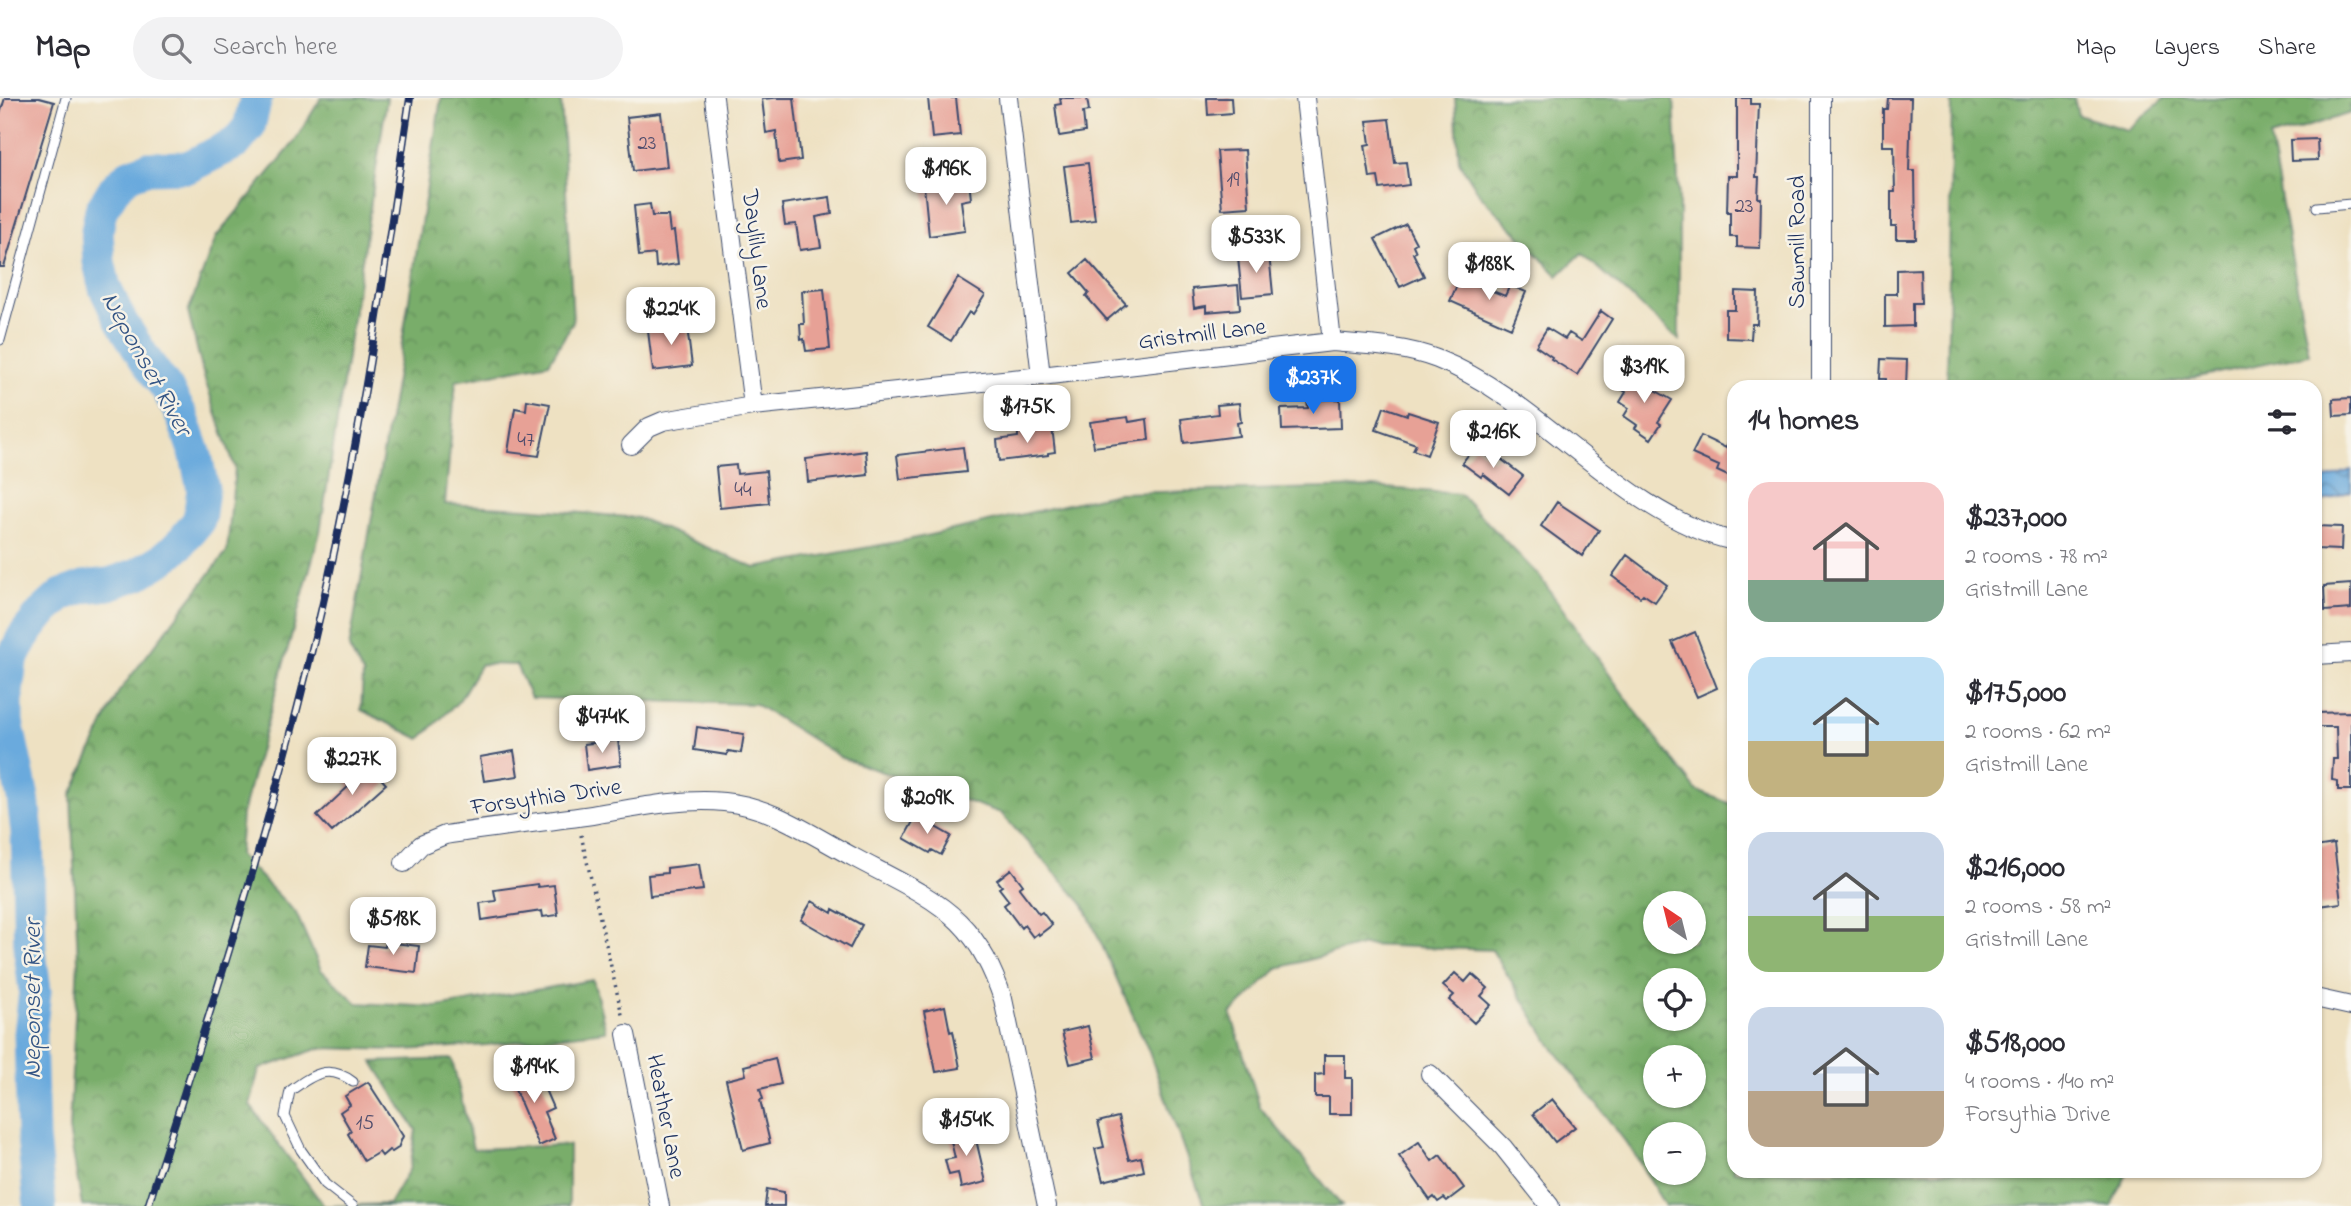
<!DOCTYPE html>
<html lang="en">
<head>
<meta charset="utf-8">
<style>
  :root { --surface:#fff; --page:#f2f2f3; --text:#2b2b33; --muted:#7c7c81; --line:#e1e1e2; --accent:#1a73e8 }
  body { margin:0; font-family:"Indie Flower",sans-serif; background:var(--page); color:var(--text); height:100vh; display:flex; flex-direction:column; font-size:26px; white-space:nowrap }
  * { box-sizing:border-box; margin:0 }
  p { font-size:23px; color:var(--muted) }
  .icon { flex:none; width:38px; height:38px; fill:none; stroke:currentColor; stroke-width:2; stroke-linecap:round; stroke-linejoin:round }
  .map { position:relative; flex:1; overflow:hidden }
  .details { position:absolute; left:1727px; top:282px; width:595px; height:798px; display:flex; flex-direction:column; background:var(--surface); border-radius:21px; box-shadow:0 2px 5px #0004 }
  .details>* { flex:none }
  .needle { width:46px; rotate:325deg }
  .buttons { position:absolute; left:1643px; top:793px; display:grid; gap:14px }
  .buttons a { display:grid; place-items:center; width:63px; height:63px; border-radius:50%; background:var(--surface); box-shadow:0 2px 5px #0004; font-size:35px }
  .price { position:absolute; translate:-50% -60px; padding:0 16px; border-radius:14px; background:#fff; color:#222; font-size:23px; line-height:46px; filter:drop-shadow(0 2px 4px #0008) }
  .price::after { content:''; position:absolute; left:50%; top:42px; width:21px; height:16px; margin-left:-10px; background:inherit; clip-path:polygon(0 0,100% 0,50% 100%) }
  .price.on { background:var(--accent); color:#fff }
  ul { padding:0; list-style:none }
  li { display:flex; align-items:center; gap:21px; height:175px; padding:0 21px }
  li span { display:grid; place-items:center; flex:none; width:196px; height:140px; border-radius:21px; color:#555 }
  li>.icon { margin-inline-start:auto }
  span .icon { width:84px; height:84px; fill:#fffc; stroke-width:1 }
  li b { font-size:30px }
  h2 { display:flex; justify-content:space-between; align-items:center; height:84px; padding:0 21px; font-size:30px }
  header { display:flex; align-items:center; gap:42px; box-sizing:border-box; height:98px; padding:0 35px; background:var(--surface); border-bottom:2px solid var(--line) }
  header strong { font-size:33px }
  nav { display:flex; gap:38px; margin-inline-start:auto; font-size:24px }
  .search { width:490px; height:63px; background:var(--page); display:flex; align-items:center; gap:18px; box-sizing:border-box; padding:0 24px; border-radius:38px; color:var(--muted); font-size:26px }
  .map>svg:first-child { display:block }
  .forest { fill:url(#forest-crowns); stroke:#4a6e64; stroke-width:2; fill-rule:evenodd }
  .water { fill:url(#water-waves); stroke:#426c9e; stroke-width:2 }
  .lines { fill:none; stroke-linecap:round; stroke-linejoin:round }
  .river { stroke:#6aaadd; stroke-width:33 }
  .building { fill:#e7a196 }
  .lane-casing { stroke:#3b4a6d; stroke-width:11 }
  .street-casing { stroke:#3b4a6d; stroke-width:20 }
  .path { stroke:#3b4a6d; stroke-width:3.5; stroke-dasharray:2 5; stroke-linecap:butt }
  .lane { stroke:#fff; stroke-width:9 }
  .street { stroke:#fff; stroke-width:18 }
  .rail-casing { stroke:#1b2f5e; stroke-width:8 }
  .rail { stroke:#f7f3e8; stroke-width:5; stroke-dasharray:16; stroke-linecap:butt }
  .labels { text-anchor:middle; stroke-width:5; stroke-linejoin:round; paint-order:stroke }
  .number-label { font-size:21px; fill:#4e4c6c }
  .street-label { font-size:24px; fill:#1b2f5e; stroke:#f7f3e8 }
  .water-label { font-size:26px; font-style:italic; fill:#335484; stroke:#f7f3e8 }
</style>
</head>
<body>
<header>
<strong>Map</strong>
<div class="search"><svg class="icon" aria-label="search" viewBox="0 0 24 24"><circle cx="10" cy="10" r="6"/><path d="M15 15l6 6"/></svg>Search here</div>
<nav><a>Map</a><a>Layers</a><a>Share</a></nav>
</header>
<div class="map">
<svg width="2351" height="1108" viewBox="0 0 2351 1108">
  <defs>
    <pattern id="forest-crowns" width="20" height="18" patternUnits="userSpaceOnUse" patternTransform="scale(1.75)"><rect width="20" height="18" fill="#79ad6a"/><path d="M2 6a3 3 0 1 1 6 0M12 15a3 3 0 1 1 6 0" fill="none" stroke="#628d5a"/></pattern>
    <pattern id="water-waves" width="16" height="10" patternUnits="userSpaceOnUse" patternTransform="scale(1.75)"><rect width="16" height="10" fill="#6aaadd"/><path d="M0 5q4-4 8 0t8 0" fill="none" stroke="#568bb6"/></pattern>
  </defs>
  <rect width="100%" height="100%" fill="#f7f3e8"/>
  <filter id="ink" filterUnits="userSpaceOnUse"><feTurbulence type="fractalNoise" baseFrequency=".0143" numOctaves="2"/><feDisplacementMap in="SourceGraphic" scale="14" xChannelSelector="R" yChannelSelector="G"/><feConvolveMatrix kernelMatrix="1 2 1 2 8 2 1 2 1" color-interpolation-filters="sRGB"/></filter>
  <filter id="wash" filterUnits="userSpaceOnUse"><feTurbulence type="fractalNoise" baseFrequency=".00686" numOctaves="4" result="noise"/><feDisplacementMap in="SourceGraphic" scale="28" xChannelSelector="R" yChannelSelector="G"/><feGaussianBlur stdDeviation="1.57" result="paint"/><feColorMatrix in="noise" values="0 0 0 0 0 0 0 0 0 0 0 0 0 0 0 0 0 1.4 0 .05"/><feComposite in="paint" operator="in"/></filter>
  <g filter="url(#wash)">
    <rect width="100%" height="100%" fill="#eee1c2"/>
    <path class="forest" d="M321,0H387L320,434L242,716L239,757L296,815L321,872L357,905L437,909L593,882L606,933L487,947L403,952L320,950L259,971L250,1007L324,1108L389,1106L410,1070L416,1032L373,964L452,961L473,1051L569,1047V1108H82L69,1031L78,863L71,697L118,595L227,453L235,370L204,279L188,214L216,139L293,46Z
      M441,0H561L573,224L549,265L456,283L445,406L526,410L639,420L755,470L903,443L1117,395L1373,389L1460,396L1539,478L1634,611L1697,693L1734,707V1073H2128L2112,1108H1665L1634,1055L1551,947L1492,852L1364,847L1278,870L1231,916L1260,1009L1342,1108H1204L1148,951L1084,807L1001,715L842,660L755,606L531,600L516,567L481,566L459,603L420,641L361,612L363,576L349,550L399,264ZM1656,805H1694V844H1656ZM1694,882V920H1656V882ZM1656,959H1694V998H1656ZM1656,1036H1694V1074H1656Z
      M1455,0H1674L1679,103V242L1582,155L1558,178L1480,97L1459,64Z
      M1952,0H2074L2078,17L2127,32L2165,0H2351V15L2270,40L2309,256L2150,289H1947Z"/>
    <path class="water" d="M2351,372V393L2321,404L2315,385Z"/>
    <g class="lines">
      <path class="river" d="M40,1108L33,1039L30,936L35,893L30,853L27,735L23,700L7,624V593L11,563L23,539L41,516L62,497L84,489L109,486L138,476L164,460L180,446L199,422L203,391L196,358L182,318L167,291L145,261L121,223L105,190L99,164L97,133L101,112L114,91L129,77L148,70L188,69L236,45L249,29L256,0"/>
    </g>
    <g id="blocks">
      <path class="building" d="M5,0H39L54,4L4,169H0V16Z
        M774,0H794L801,62L779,65L776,33L766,35L762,1Z
        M928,0H956L960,37L932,40Z
        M1060,0H1087L1089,13L1083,14L1085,34L1059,38L1055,7L1061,6Z
        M1207,0H1231L1232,15L1208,17Z
        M1737,0H1751V6H1759L1756,79H1759L1758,100H1761L1760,150L1737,149V139H1730V114H1727L1728,78H1737Z
        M1888,0H1911L1909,73H1915L1916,141H1896V128H1891V94H1895L1894,48H1883V11H1887Z
        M661,15L667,69L633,73L627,19Z
        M1389,21L1395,65L1406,64L1409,87L1380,91L1378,79L1370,80L1365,47L1370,46L1367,23Z
        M2317,41L2318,62L2291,63L2290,42Z
        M1245,52L1249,109L1222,111L1217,53Z
        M1088,65L1095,122L1071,125L1064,68Z
        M969,83L971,101L961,103L965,133L929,138L924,88Z
        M830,99L832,116L816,119L821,149L800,152L796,126L785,127L782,106Z
        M650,106L652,118H668L670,134L674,133L678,166L656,169L655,156L639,158L634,108Z
        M1406,126L1416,145L1413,147L1416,154L1413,155L1424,178L1400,189L1375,141Z
        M1269,156L1273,196L1242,199L1238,159Z
        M1087,162L1126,206L1107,222L1086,198L1089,195L1072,175Z
        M1920,171L1921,205H1913V228L1885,229V196H1897V172Z
        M958,180L985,197L973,216L969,214L951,243L928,229Z
        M1460,180L1505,198L1510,187L1526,194L1511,230L1450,203Z
        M1238,187L1240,211L1206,214V208L1194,210L1192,191Z
        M824,191L830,251L806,253L804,241L801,242L800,226H804L802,193Z
        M1735,193L1758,194L1757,226H1752L1751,241L1726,240V212H1735Z
        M1601,213L1612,221L1577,277L1551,261L1552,259L1536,248L1547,230L1565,241L1569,235L1582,243Z
        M686,221L692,268L653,273L648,233L669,230L668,223Z
        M1881,261L1907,262L1906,289H1886V281H1880Z
        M1627,276L1672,302L1658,324L1661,326L1651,341L1635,330L1637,327L1624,318L1629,310L1620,304L1626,294L1619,290Z
        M2351,300V317L2334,318L2333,301Z
        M1340,301L1341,330L1282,332L1281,311L1308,310L1307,302Z
        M527,302L550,306L539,358L508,354L515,310L526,312Z
        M1239,305L1241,324L1237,325L1239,338L1184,345L1181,321L1218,316L1217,307Z
        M1384,309L1407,317L1408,314L1439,324L1427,357L1413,352L1416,346L1376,332Z
        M1128,319L1129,324L1147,321L1149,342L1094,349L1090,324Z
        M1052,329L1055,354L1048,355V357L999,363L997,342L1018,339V334Z
        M1734,332V381L1717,373L1719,368L1692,356L1701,338L1726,350Z
        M1475,348L1493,362L1497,358L1523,378L1509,396L1483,376L1481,379L1462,365Z
        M963,349L966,374L900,381L897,357Z
        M866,353L868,377L808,384L806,361Z
        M736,367L737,376L766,373L769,405L720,410L716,369Z
        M1557,404L1599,432L1582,458L1541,428Z
        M2316,428L2342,429L2341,452L2315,451Z
        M1627,457L1667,487L1655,504L1643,496L1640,499L1612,478Z
        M2351,486V511L2325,513L2324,488Z
        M1695,534L1717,590L1697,599L1672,544Z
        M2351,614V692H2338V683L2332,682L2333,661H2337L2336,629H2315V615Z
        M697,629L744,636L741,655L728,653L727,657L694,652Z
        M618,642L621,667L587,672L584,646Z
        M514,653L518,678L484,683L480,659Z
        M366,664L386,686L332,734L317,718L349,688L345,683Z
        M916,718L951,738L941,757L932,752L930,755L904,740Z
        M2334,746L2341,805L2319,808L2315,749Z
        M699,766L703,792L650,798L648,777L667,775V770Z
        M1011,771L1023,787L1019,790L1039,816L1042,814L1052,827L1039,837L1038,835L1033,839L1024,827L1021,830L1004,807L1009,803L999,790L1002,788L997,782Z
        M537,786L538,789L554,787L558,817L543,819L542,813L482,822L480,805L496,803L494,792Z
        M812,803L832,815L833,811L862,827L850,850L801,822Z
        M386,844L419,848L416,875L365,869L368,847L385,849Z
        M1455,875L1465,884L1472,876L1488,890L1481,898L1491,907L1474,925L1449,902L1454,897L1443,888Z
        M945,908L950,934L953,933L960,970L936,974L924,913Z
        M1088,928L1095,960L1070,966L1062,934Z
        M1324,957H1345V980H1352V1016H1329V999H1315V977L1324,976Z
        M775,960L781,986L760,991L763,1001L760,1002L770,1045L743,1052L726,982L746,977L744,968Z
        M530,972L534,982L540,980L553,1010L544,1014L555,1041L539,1048L510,980Z
        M368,984L403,1038L398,1050L392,1054L389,1052L382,1058L379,1054L364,1063L348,1036L351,1033L340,1014L350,1007L345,998Z
        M1552,1001L1575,1029L1555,1044L1533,1016Z
        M1118,1019L1129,1062L1141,1059L1144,1073L1103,1083L1095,1051L1104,1049L1098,1024Z
        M973,1029L986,1084L961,1090L958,1075L949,1077L945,1062L955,1060L949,1035Z
        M1419,1044L1432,1063L1440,1057L1464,1090L1447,1103L1444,1100L1438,1104L1434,1099L1430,1102L1399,1058Z
        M767,1091L784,1094V1108H765Z"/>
    </g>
  </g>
  <g filter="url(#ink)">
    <use href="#blocks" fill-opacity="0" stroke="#3b4a6d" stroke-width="2"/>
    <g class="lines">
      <g class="lane-casing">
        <path id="lane" d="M2317,109L2351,106
          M0,242L66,0
          M353,1108L325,1086L301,1052L285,1018L290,993C312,977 328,965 353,984"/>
      </g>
      <g class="street-casing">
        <path id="street" d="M714,0L753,308
          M1008,0L1041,278
          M1305,0L1332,244
          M1821,289V0
          M631,347L649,329L663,323L753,308L1041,278L1332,244C1367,247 1404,248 1437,261C1543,302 1622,418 1734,443
          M2315,557L2351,555
          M404,765L421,747L445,737C494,729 543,724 592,717C635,710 680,700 724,704C772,708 813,738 855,760C888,778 932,797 959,824C981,846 993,872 1003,901L1047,1108
          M2315,900L2351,908
          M626,936L660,1108
          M1430,976L1503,1049L1550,1108"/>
      </g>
      <path class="path" d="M581,737L623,921"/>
      <use href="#lane" class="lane"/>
      <use href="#street" class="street"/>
      <g class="rail-casing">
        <path id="rail" d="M148,1108C208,922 268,737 313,547C357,367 383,184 410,0"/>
      </g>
      <use href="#rail" class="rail"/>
    </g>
  </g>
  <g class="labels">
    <g class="number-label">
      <text x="647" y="51">23</text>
      <text x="1233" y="88">19</text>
      <text x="1744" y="114">23</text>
      <text x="526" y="348">47</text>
      <text x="743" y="398">44</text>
      <text x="365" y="1031">15</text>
    </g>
    <g class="street-label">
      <text transform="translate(1796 144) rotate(-90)" y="8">Sawmill Road</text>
      <text transform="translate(758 151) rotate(83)" y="8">Daylily Lane</text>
      <text transform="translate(1202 235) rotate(-7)" y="8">Gristmill Lane</text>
      <text transform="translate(546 698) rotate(-8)" y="8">Forsythia Drive</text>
      <text transform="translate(667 1018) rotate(79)" y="8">Heather Lane</text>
    </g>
    <g class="water-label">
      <text transform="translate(148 265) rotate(61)" y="9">Neponset River</text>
      <text transform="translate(31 901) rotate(-90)" y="9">Neponset River</text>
    </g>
  </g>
</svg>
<div class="buttons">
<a><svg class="needle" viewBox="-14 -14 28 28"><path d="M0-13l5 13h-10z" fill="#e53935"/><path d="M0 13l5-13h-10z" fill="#7c7c81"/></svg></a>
<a><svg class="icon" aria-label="locate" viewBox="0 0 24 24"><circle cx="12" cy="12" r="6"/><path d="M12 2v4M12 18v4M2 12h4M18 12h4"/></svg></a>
<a>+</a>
<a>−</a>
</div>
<b class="price" style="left:946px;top:109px">$196K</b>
<b class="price" style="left:1256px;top:177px">$533K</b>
<b class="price" style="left:1489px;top:204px">$188K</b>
<b class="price" style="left:671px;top:249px">$224K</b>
<b class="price" style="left:1644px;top:307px">$319K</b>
<b class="price on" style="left:1313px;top:318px">$237K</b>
<b class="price" style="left:1027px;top:347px">$175K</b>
<b class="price" style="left:1493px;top:372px">$216K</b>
<b class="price" style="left:602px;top:657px">$474K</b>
<b class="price" style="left:352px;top:699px">$227K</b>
<b class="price" style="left:927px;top:738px">$209K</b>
<b class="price" style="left:393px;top:859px">$518K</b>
<b class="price" style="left:534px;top:1007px">$194K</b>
<b class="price" style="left:966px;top:1060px">$154K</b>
<section class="details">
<h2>14 homes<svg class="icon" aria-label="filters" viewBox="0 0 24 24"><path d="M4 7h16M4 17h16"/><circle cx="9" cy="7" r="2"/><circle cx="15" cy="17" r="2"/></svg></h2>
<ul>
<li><span style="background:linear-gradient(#f6c9c9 70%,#7fa58c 0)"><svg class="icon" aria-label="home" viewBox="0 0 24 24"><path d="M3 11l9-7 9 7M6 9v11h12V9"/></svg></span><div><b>$237,000</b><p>2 rooms · 78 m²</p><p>Gristmill Lane</p></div></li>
<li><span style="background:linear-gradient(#bfe0f5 60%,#c2b280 0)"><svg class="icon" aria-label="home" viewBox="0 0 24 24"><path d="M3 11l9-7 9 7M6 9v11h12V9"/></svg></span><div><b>$175,000</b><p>2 rooms · 62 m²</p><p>Gristmill Lane</p></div></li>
<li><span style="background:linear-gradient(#c9d6e8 60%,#8fb573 0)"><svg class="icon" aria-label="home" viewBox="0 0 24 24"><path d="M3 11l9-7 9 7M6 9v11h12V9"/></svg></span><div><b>$216,000</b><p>2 rooms · 58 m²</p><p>Gristmill Lane</p></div></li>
<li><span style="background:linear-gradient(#c9d6e8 60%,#b9a48a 0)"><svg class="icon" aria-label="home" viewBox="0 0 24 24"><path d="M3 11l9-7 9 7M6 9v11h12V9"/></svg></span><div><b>$518,000</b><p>4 rooms · 140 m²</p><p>Forsythia Drive</p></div></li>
</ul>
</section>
</div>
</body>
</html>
